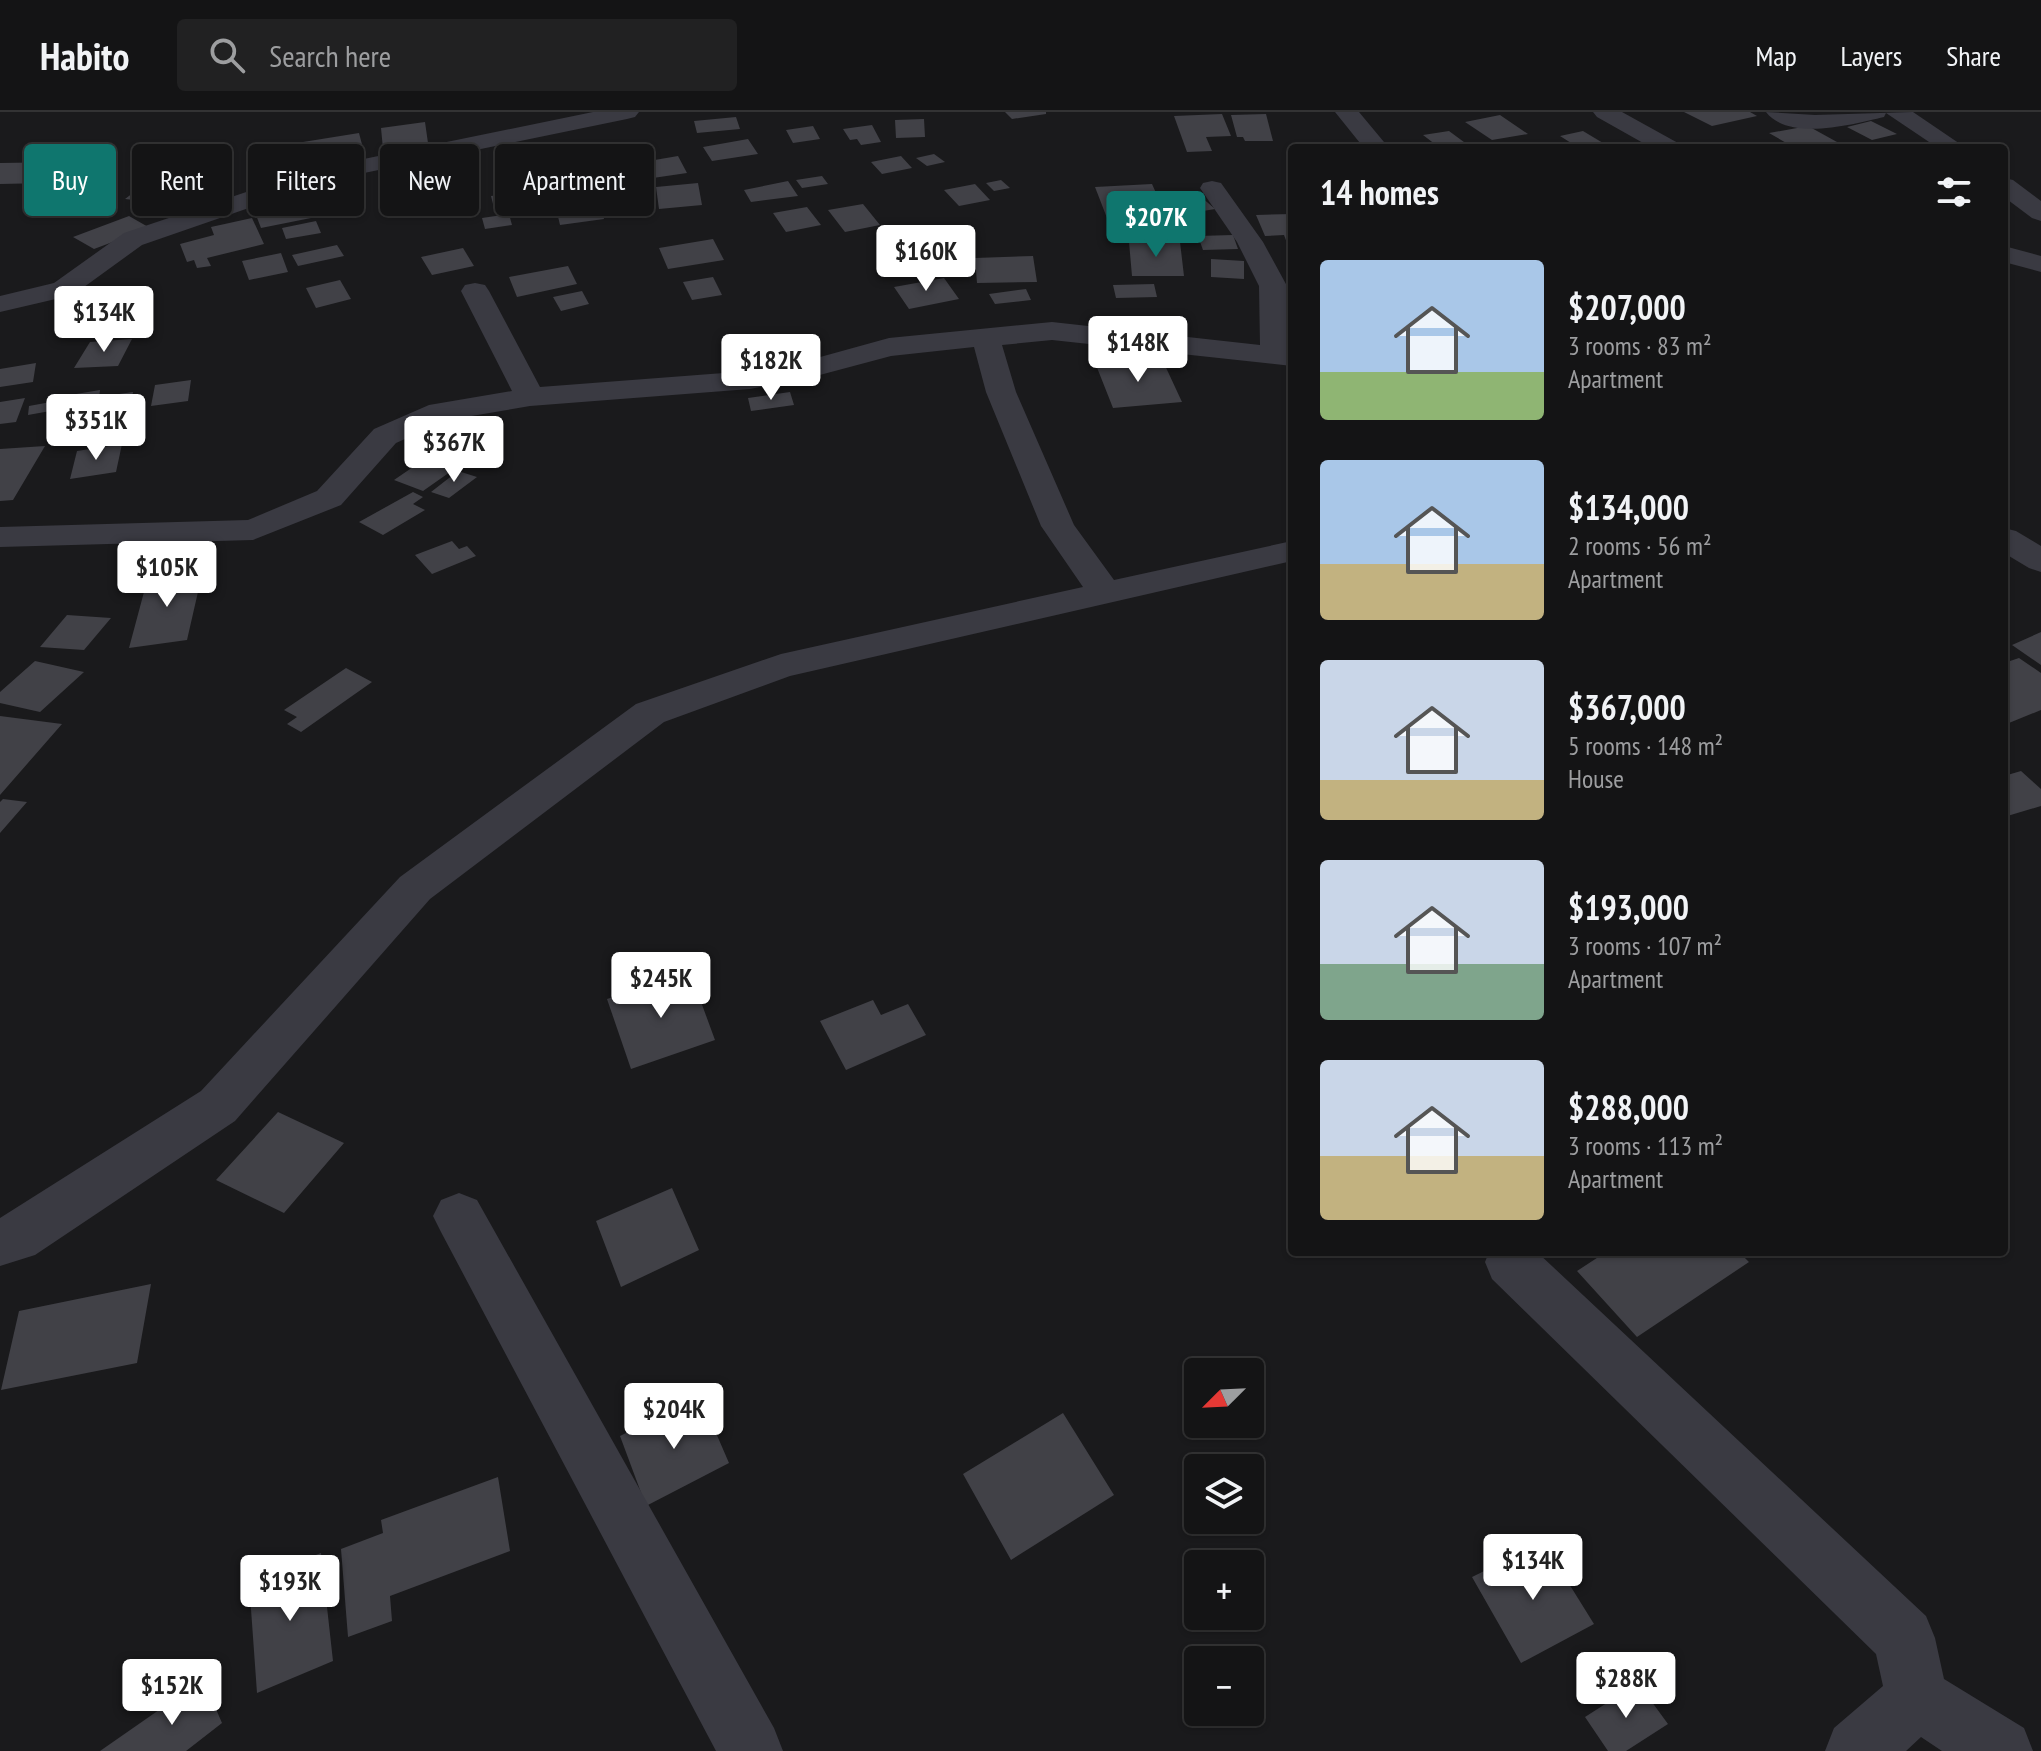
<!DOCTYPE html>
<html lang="en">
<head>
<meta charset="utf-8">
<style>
  :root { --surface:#141415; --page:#212122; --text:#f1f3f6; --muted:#9d9ea0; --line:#333334; --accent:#0f766e }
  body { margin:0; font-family:"PT Sans Narrow",sans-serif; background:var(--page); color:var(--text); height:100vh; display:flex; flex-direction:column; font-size:30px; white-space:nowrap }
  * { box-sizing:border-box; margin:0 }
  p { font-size:26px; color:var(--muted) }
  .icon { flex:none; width:44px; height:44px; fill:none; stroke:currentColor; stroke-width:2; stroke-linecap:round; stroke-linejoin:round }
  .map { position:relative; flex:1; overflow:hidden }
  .details { position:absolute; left:1288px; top:32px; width:720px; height:1112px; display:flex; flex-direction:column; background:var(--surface); border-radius:8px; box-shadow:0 2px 6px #0004,0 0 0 2px var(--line) }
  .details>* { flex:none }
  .hud { position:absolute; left:24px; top:32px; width:760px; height:72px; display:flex; gap:16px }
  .needle { width:52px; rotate:246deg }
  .buttons { position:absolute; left:1184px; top:1246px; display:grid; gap:16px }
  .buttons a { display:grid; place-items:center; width:80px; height:80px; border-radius:8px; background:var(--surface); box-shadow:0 2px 6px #0004,0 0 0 2px var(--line); font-size:40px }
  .price { position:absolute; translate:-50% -68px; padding:0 18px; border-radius:8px; background:#fff; color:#222; font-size:26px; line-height:52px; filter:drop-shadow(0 2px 4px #0008) }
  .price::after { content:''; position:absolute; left:50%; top:48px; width:24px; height:18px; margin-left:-12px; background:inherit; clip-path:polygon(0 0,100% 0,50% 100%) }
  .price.on { background:var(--accent); color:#fff }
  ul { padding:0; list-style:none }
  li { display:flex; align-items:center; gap:24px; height:200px; padding:0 32px }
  li span { display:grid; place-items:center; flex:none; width:224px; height:160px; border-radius:8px; color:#555 }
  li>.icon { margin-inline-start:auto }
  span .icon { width:96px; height:96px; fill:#fffc; stroke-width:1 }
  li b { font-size:34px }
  h2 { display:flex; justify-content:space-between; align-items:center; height:96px; padding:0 32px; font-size:34px }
  .pill { padding:0 28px; border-radius:8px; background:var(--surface); box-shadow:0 2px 6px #0004,0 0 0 2px var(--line); font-size:28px; line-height:72px }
  .pill.on { background:var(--accent); color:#fff }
  header { display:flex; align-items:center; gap:48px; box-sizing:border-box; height:112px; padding:0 40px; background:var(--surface); border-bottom:2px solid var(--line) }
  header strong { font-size:38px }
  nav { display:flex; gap:44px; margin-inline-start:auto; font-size:28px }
  .search { width:560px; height:72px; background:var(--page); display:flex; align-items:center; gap:20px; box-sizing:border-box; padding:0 28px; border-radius:8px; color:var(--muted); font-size:30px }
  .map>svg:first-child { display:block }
  .building { fill:#414147 }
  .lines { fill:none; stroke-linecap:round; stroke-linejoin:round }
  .minor { fill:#3a3a42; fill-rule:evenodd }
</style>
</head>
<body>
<header>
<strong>Habito</strong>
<div class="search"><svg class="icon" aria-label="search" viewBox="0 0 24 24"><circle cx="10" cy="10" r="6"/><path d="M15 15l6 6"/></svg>Search here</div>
<nav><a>Map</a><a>Layers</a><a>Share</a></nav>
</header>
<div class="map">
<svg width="2041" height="1639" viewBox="0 0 2041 1639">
  <rect width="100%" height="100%" fill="#1a1a1c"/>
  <path class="building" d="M1005,0H1046V2L1012,7Z
    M1684,0H1750L1757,4L1712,14Z
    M1222,2L1231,24L1206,25L1212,39L1187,40L1174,4Z
    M1266,2L1273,29H1245L1243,25H1237L1231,3Z
    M1500,3L1528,22L1492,28L1465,10Z
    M736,5L740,17L697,21L694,9Z
    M924,7L925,25L896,26L895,8Z
    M1871,9L1897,22L1872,28L1847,15Z
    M425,10L428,31L383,37L381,16Z
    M872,13L881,30L861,33L857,27L850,28L843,17Z
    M813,14L820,27L793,31L786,18Z
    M1808,14L1837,30L1795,36L1769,21Z
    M1449,19L1468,33L1440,36L1423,23Z
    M1583,19L1603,31L1579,36L1560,24Z
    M359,21L364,40L306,49L303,30Z
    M748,27L758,42L712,49L703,35Z
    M934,42L945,50L927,54L916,46Z
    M678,44L687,61L646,67L637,51Z
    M901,44L912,56L882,62L871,50Z
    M550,45L563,70L533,76L527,66L520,68L512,52Z
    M66,50L46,71L0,72V51Z
    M822,64L828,72L802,76L796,68Z
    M150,68L186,72L161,91L125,87Z
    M1001,68L1010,76L994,79L986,71Z
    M788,69L798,84L751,90L744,78Z
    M698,71L702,93L659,97L656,75Z
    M975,72L990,88L959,94L944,78Z
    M1152,72L1166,103L1107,106L1095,75Z
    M530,79L533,95L495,100L491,84Z
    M321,81L331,102L261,116L253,95Z
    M1200,84L1215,97L1185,102L1172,88Z
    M600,90L604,107L560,113L556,96Z
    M863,92L880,113L845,120L828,98Z
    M807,95L821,113L786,120L773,101Z
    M509,102L512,113L485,117L482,106Z
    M1292,102V131H1287L1284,123L1265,124L1256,103Z
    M129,104L150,116L94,137L73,125Z
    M252,106L264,132L207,146L211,154L197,156L194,148L187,150L180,132L214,123L211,115Z
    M316,109L321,121L286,127L282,116Z
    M1233,123L1238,137L1203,138L1198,124Z
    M713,127L724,148L668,157L659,136Z
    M1129,130H1180L1184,164H1132Z
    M337,133L344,144L298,154L292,143Z
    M463,136L474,154L432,163L421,145Z
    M281,141L288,160L249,168L242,149Z
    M1033,144L1037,170L977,171L975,146Z
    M1211,147L1244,149V167L1211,165Z
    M568,154L577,172L517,185L509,165Z
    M713,165L722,183L692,188L683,170Z
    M944,166L959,187L909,197L894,175Z
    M340,168L351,187L316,196L306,176Z
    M1154,172L1157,185L1116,186L1113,173Z
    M1026,177L1031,188L995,192L989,182Z
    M582,179L589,192L561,199L553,185Z
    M132,227L118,254L74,256L90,230Z
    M1162,247L1182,290L1113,296L1096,253Z
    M36,251L33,270L0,275V257Z
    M191,268L188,289L151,294L155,273Z
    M100,278L98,294L61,300L64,284Z
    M133,280L130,296L102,300L105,284Z
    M790,280L794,293L751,299L748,286Z
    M25,286L16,310L0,312V290Z
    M56,289V298L28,303L29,294Z
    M122,332L116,360L70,367L77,339Z
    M45,334L13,388L0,389V337Z
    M432,342L460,353L423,379L394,368Z
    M458,359L477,365L449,386L431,380Z
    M413,380L423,385L413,392L425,398L383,423L359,410Z
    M452,429L459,437L467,434L476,444L432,462L415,443Z
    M203,458L187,528L129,536L148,465Z
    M67,503L111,506L84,538L40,535Z
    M2041,520V553L2012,533Z
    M2019,546L2041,561V598L2004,613V551Z
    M35,549L84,560L40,600L0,591V580Z
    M346,556L372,570L301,620L287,612L297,605L284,598Z
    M0,604L62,612L0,683Z
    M2021,659L2041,677V694L2004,705V664Z
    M3,687L27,690L0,721V690Z
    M690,860L715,928L631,957L607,887Z
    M873,888L881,903L908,892L926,923L846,958L820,909Z
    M278,1000L344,1031L284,1101L216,1068Z
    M672,1076L699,1138L621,1175L596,1109Z
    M1606,1140H1739L1749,1150L1637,1225L1577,1159Z
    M151,1172L137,1251L1,1278L19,1199Z
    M700,1284L729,1351L646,1394L620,1324Z
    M1063,1301L1114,1383L1011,1448L963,1362Z
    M498,1365L510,1439L390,1484L392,1509L348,1525L341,1437L383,1421L381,1408Z
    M1543,1430L1594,1512L1521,1551L1472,1465Z
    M321,1441L333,1549L257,1581L249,1469Z
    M1638,1571L1668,1612L1626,1639H1608L1585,1605Z
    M206,1574L222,1611L186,1639H100L169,1591L172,1598Z"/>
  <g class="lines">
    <path class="minor" d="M593,0H639L635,5L627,7L330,68L142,133L73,183L0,200V184L54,171L124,121L315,57Z
      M1335,0H1359L1389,36H1364Z
      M1593,0H1622L1678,31L1682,36H1652L1597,5Z
      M1766,0L1815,3L1913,0L1966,36H1938L1886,1L1884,5C1854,12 1789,30 1766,0Z
      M2004,66L2013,68L2041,89V109L2032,106L2004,85Z
      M1212,69L1221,71L1263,130L1287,174L1292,254L1052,228L1002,233L1016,280L1074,413L1114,468L1292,429V449L790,564L664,610L430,787L235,1009L35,1143L0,1154V1106L201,979L400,765L636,592L781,542L1083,475L1041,414L986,280L974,235L891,244L816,264L750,277L530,294L448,308L396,331L341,393L253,428L0,435V415L248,408L317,379L374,317L429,293L512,279L461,179L465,173L475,171L485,173L489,179L540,275L750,259L813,247L889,226L1052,210L1260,233L1259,174L1237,130L1200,76L1203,71Z
      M2004,134L2041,144V160L2004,150Z
      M2004,416L2016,419L2041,434V460L2029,456L2004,441Z
      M459,1081L477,1088L774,1616L783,1639H716L441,1120L433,1104L441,1088Z
      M1489,1140H1537L1926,1504L1935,1526L1944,1567L2024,1616L2033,1639H1942L1921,1625L1906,1639H1825L1834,1616L1883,1574L1876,1542L1492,1167L1485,1150Z"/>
  </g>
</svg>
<div class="buttons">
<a><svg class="needle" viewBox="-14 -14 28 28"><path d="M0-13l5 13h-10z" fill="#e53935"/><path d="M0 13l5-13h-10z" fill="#9d9ea0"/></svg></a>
<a><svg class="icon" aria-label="layers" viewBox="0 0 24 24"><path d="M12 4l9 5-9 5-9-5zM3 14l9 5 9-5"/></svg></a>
<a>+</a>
<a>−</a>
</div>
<b class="price on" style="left:1156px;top:147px">$207K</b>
<b class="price" style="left:926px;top:181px">$160K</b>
<b class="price" style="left:104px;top:242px">$134K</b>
<b class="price" style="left:1138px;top:272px">$148K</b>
<b class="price" style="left:771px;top:290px">$182K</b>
<b class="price" style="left:96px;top:350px">$351K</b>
<b class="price" style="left:454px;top:372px">$367K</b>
<b class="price" style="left:167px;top:497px">$105K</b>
<b class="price" style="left:661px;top:908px">$245K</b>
<b class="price" style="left:674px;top:1339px">$204K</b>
<b class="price" style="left:1533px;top:1490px">$134K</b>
<b class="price" style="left:290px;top:1511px">$193K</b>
<b class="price" style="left:1626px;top:1608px">$288K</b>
<b class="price" style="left:172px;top:1615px">$152K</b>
<div class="hud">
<a class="pill on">Buy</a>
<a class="pill">Rent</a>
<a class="pill">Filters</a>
<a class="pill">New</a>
<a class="pill">Apartment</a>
</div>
<section class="details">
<h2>14 homes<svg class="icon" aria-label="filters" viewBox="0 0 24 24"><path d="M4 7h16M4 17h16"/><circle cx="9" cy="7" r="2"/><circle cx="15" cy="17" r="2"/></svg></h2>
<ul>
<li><span style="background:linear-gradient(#a9c7e8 70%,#8fb573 0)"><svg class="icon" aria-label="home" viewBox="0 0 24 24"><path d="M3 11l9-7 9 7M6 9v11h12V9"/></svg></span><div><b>$207,000</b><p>3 rooms · 83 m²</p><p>Apartment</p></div></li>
<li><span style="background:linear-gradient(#a9c7e8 65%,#c2b280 0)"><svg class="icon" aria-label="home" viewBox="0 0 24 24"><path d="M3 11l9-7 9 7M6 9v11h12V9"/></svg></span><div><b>$134,000</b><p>2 rooms · 56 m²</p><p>Apartment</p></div></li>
<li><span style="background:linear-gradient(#c9d6e8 75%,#c2b280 0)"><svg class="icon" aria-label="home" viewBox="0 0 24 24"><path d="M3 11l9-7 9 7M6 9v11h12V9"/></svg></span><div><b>$367,000</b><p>5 rooms · 148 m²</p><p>House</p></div></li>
<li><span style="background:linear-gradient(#c9d6e8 65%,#7fa58c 0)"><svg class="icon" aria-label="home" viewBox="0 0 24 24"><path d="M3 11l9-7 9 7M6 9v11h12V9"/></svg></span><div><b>$193,000</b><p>3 rooms · 107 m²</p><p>Apartment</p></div></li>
<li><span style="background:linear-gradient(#c9d6e8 60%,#c2b280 0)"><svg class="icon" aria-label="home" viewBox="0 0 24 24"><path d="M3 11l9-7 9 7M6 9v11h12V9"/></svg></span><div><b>$288,000</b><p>3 rooms · 113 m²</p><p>Apartment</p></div></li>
</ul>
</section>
</div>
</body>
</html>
